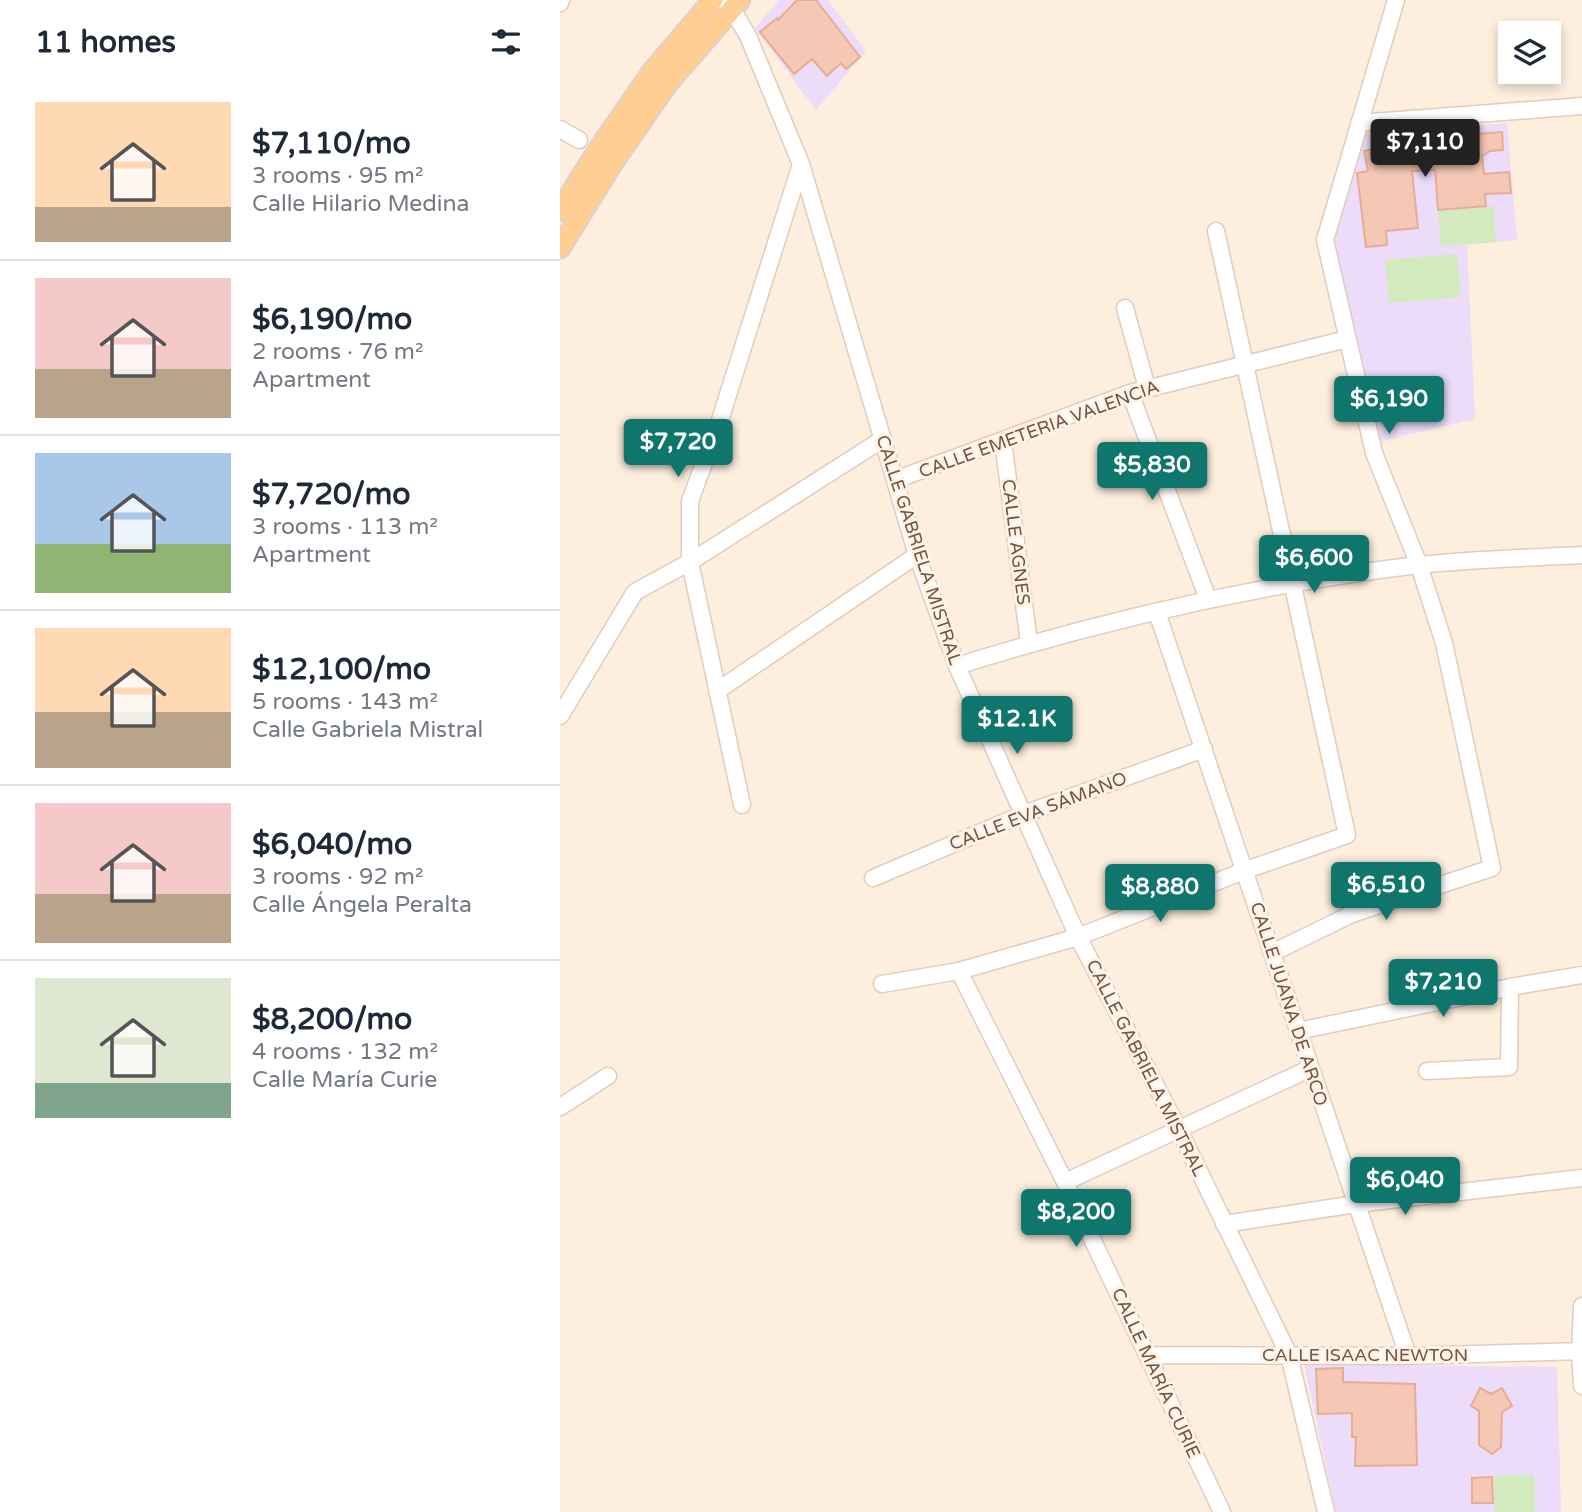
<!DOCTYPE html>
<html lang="en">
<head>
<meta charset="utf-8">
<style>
  :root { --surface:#fff; --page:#f6f6f7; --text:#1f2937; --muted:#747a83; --line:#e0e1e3; --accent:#0f766e }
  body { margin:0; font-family:"Varela Round",sans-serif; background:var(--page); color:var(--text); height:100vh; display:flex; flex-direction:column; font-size:26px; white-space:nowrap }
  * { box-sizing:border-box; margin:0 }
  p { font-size:23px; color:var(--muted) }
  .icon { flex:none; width:38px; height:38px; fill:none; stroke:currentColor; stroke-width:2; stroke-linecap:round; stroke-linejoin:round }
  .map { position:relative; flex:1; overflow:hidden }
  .panel { display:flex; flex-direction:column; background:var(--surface); width:560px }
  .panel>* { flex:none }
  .fabs { position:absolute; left:938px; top:21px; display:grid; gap:14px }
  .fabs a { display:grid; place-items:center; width:63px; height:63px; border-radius:0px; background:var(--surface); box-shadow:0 4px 10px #0003; font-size:35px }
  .price { position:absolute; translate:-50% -60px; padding:0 16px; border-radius:7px; background:var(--accent); color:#fff; font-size:23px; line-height:46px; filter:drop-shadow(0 2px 4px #0008) }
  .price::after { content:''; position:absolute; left:50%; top:42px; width:21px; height:16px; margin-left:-10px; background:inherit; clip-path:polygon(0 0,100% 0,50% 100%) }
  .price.active { background:#222; color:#fff }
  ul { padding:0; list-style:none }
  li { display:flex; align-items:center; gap:21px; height:175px; padding:0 35px }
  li+li { border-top:2px solid var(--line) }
  li span { display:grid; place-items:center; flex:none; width:196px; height:140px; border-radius:0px; color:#555 }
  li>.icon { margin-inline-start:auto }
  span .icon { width:84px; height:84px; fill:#fffc; stroke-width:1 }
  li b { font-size:30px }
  h2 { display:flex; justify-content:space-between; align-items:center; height:84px; padding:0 35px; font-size:30px }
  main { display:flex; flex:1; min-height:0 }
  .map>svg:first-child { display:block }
  .education { fill:#ecdbf9 }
  .green { fill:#d3ebbc }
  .building { fill:#f4c8b4; stroke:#e7ad94; stroke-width:2 }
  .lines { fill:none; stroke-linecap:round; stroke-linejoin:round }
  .minor-casing { stroke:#e3cbbd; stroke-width:19 }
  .major-casing { stroke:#dbd2cf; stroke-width:23 }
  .minor { stroke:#fff; stroke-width:16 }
  .major { stroke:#ffce93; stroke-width:19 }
  .labels { text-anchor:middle; stroke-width:6; stroke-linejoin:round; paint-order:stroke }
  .street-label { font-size:18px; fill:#745245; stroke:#fff3e5 }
</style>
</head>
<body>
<main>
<section class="panel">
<h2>11 homes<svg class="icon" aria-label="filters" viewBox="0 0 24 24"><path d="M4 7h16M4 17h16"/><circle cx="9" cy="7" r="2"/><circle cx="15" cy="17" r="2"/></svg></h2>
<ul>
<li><span style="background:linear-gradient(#ffd9b3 75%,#b9a48a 0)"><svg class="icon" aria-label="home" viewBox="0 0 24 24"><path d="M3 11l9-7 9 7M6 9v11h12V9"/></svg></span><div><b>$7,110/mo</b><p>3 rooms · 95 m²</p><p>Calle Hilario Medina</p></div></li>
<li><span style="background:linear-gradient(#f6c9c9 65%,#b9a48a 0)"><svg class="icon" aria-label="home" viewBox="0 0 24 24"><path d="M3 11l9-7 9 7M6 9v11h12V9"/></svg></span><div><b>$6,190/mo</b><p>2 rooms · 76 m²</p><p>Apartment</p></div></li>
<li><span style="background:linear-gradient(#a9c7e8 65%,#8fb573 0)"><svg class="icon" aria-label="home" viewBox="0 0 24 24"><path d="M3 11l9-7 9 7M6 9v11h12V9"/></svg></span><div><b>$7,720/mo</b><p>3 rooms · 113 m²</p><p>Apartment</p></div></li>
<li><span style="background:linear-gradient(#ffd9b3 60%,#b9a48a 0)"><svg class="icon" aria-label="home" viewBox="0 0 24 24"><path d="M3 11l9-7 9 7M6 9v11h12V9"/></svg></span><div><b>$12,100/mo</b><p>5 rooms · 143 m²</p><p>Calle Gabriela Mistral</p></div></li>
<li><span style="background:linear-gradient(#f6c9c9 65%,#b9a48a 0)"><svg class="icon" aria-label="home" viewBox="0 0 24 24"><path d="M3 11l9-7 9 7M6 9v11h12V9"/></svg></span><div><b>$6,040/mo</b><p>3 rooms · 92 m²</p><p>Calle Ángela Peralta</p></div></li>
<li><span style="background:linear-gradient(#dfe7d0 75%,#7fa58c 0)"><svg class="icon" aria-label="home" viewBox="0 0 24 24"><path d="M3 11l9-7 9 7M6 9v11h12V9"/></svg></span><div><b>$8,200/mo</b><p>4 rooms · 132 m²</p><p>Calle María Curie</p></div></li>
</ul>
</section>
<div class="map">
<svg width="1022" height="1512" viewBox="0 0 1022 1512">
  <rect width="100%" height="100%" fill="#fdeede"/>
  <path class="education" d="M219,0H268L306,51L256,110L195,28Z
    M947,123L957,240L907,245L915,419L821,441L773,240L806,134Z
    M744,1364L997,1367L1001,1512H776Z"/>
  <path class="green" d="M933,206L936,242L881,246L878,210Z
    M897,254L901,297L829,303L825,260Z
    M974,1475L975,1512H935L934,1476Z"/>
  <path class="building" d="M237,0H256L300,57L286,69L281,63L267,76L252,59L234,74L200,32L217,18L218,20Z
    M942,132L943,150L930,151L922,156L924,174L949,172L951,193L925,194L926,206L878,210L875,170L852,171L858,228L826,231L827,245L806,247L797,173L808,171L804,151L834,145V134L855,133V139Z
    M783,1368V1382L855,1384L857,1465L795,1466L796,1437H792V1413L758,1414L756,1369Z
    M920,1388L931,1394L942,1388L952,1406L942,1412L941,1447L932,1454L919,1445V1411L911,1406Z
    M932,1477L933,1503H912V1478Z"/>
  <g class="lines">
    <g class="minor-casing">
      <path id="minor" d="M162,0L172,9L188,36L241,164L357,555L397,666L518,937L619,1130L729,1355L766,1512
        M0,3L1,0
        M799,123L1022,106
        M0,129L19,140
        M565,308L587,388
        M570,393L648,599
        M443,441L469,643
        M335,480L570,393L787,339
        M597,612C681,860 764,1108 848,1356
        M397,666C547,619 701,584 858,565C912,559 967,558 1022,555
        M157,691L357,555
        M0,716L75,592L130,562L323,439
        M182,805L130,562V501L160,420L241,164
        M313,878L464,814L644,749
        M712,953L792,914L932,868L884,643L859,565L814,453L765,240L836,0
        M399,971L505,1182L662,1512
        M322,984L399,971L518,937L686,870L787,835L656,231
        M738,1031L950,987L1022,975
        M867,1071L949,1067L950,987
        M0,1107L48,1076
        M505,1182L749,1069
        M664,1224L796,1204L1022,1178
        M1022,1306L1020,1352L1022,1386
        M588,1355L848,1356L1022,1351"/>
    </g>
    <g class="major-casing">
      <path id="major" d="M0,211L38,150L92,72L153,0
        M0,248L54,161L108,83L180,0"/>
    </g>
    <use href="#minor" class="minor"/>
    <use href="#major" class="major"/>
  </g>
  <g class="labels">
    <g class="street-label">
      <text transform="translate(479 429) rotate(-20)" y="6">CALLE EMETERIA VALENCIA</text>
      <text transform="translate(456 542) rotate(83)" y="6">CALLE AGNES</text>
      <text transform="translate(359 550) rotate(72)" y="6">CALLE GABRIELA MISTRAL</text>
      <text transform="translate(478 811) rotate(-21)" y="6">CALLE EVA SÁMANO</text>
      <text transform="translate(729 1004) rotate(72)" y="6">CALLE JUANA DE ARCO</text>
      <text transform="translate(586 1068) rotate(63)" y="6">CALLE GABRIELA MISTRAL</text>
      <text x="805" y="1361">CALLE ISAAC NEWTON</text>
      <text transform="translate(596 1373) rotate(65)" y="6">CALLE MARÍA CURIE</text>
    </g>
  </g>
</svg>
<div class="fabs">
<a><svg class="icon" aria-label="layers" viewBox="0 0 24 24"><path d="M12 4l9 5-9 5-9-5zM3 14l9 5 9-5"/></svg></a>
</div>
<b class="price active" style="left:865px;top:179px">$7,110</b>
<b class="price" style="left:829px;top:436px">$6,190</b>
<b class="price" style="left:118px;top:479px">$7,720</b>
<b class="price" style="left:592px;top:502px">$5,830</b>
<b class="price" style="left:754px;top:595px">$6,600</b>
<b class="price" style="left:457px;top:756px">$12.1K</b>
<b class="price" style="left:826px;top:922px">$6,510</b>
<b class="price" style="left:600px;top:924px">$8,880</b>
<b class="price" style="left:883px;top:1019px">$7,210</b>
<b class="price" style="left:845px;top:1217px">$6,040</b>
<b class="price" style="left:516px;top:1249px">$8,200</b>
</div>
</main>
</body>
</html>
